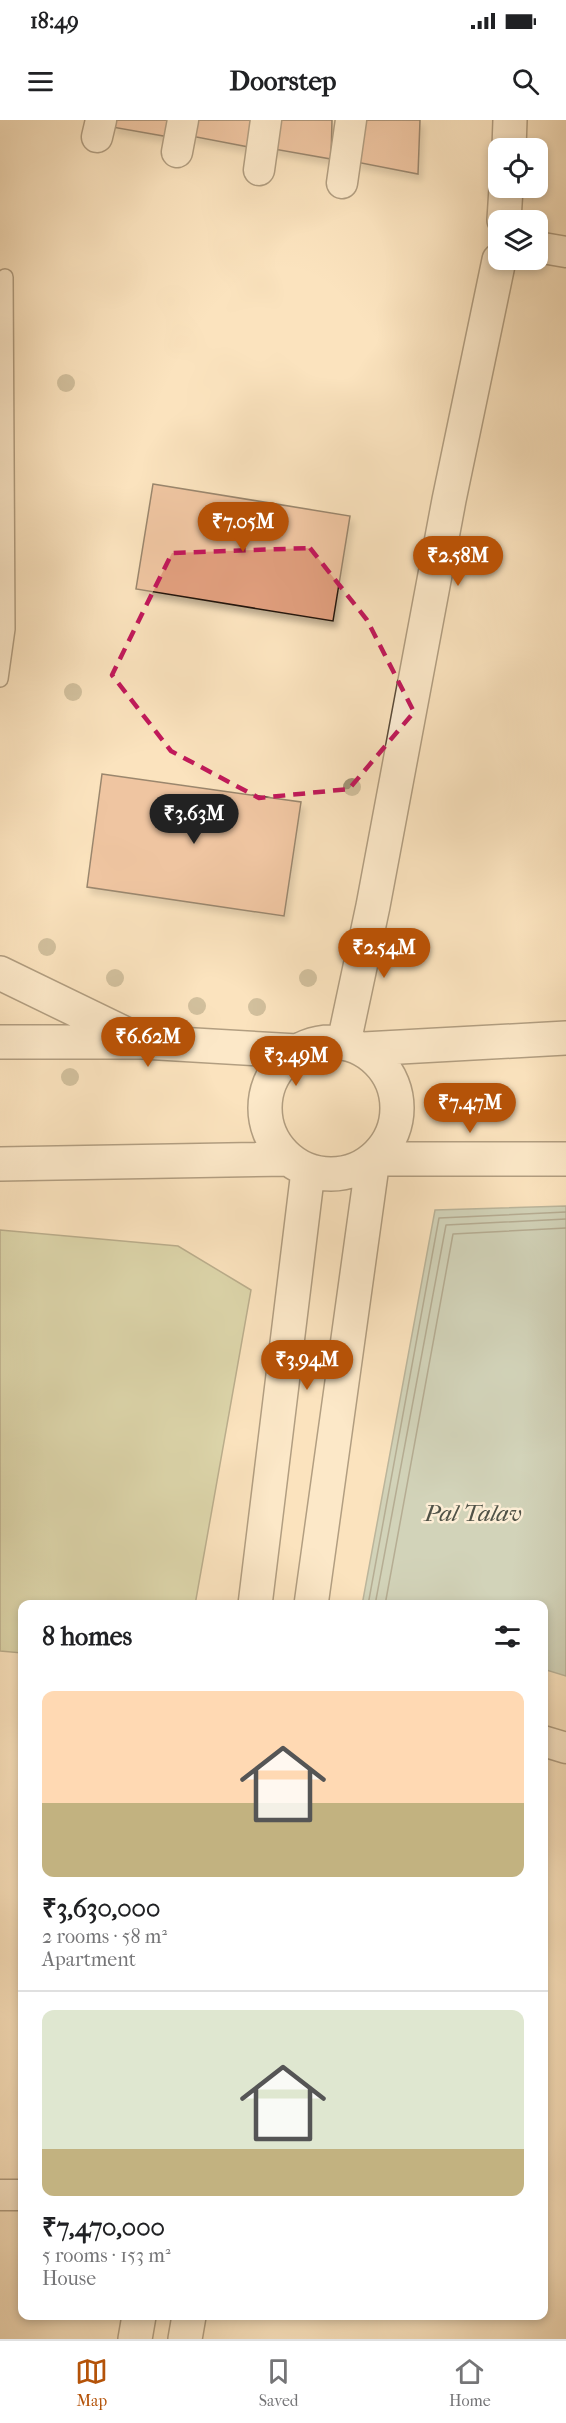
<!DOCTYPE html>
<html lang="en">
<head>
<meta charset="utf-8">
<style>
  :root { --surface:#fff; --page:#f2f2f2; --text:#202124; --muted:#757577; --line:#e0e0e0; --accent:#b45309 }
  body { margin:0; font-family:"IM FELL French Canon",serif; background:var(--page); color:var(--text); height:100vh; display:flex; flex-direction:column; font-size:22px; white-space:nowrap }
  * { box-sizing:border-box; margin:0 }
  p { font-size:20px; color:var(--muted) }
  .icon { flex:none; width:33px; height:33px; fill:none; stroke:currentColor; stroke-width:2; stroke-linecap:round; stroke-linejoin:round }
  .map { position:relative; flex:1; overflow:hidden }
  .drawer { position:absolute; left:18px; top:1480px; width:530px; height:720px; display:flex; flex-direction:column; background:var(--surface); border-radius:12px; box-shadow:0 3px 9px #0003 }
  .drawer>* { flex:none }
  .fabs { position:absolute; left:488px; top:18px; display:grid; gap:12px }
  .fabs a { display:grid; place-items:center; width:60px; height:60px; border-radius:12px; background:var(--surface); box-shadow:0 3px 9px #0003; font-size:30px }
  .price { position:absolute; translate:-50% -51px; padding:0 14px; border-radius:21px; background:var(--accent); color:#fff; font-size:20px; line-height:39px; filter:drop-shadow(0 2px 3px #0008) }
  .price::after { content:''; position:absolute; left:50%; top:36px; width:18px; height:14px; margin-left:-9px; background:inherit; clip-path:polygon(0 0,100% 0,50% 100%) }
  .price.current { background:#222; color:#fff }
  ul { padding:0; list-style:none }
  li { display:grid; align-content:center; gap:12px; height:318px; padding:0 24px }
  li+li { border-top:2px solid var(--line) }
  li span { display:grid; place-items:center; height:186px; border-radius:12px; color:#555 }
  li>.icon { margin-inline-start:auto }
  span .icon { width:108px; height:108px; fill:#fffc; stroke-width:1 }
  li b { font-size:26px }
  h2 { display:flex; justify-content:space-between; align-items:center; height:72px; padding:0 24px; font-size:26px }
  .status { display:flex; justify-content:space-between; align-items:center; height:42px; padding:0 30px; background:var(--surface); direction:ltr }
  .status svg { height:16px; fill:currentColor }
  header { display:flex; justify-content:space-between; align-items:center; height:78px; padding:0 24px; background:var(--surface); font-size:27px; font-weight:700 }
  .tab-bar { display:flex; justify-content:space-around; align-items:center; height:84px; border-top:2px solid var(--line); background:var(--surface); font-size:16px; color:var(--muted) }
  .tab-bar a { display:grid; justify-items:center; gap:3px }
  .tab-bar .current { color:var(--accent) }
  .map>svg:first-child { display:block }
  .green { fill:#b8c596; stroke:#6e6e52; stroke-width:1.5 }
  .water { fill:#9fbeb3; stroke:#6e7c71; stroke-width:1.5 }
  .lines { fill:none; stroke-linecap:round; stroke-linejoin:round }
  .shore { stroke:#626b60; stroke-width:1.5 }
  .building { fill:#e19f7e; stroke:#25180d; stroke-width:1.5; filter:url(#shadow) }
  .service-casing { stroke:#5a4b39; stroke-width:18 }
  .minor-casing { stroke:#5a4b39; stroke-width:33 }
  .tertiary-casing { stroke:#5a4b39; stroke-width:36 }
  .service { stroke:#fcedd5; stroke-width:15 }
  .minor { stroke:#fcedd5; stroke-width:30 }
  .tertiary { stroke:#fcedd5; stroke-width:33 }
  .tree { fill:#a19577 }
  .marked { fill:none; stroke:#c2185b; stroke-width:4.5; stroke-dasharray:12 8; stroke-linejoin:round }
  .labels { text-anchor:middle; stroke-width:5; stroke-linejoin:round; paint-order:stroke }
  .water-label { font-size:24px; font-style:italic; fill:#505247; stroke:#fcedd5 }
</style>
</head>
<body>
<div class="status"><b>18:49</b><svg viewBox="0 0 49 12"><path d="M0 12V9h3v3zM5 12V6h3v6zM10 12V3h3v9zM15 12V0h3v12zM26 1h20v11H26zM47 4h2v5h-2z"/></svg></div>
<header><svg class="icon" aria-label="menu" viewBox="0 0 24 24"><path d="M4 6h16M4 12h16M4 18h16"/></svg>Doorstep<svg class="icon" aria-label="search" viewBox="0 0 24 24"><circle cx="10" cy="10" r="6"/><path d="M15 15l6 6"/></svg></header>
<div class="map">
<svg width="566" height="2219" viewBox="0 0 566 2219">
  <defs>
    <filter id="shadow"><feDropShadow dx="3.5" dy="6" stdDeviation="3" flood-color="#0004"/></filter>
  </defs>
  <rect width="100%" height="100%" fill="#fbe3be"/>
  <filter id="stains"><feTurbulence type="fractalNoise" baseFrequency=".00333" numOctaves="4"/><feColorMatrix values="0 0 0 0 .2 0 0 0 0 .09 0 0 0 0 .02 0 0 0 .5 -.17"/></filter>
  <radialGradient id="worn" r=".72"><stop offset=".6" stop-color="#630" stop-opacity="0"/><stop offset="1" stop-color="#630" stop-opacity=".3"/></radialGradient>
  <path class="green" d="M0,1110L178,1126L251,1170L195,1485H22V1533L0,1531Z"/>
  <path class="water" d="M566,1086V1556L543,1549V1485H362L435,1090Z"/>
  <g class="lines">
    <path class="shore" d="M368,1485L439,1098L566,1092
      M375,1485L446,1105L566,1099
      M385,1485L453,1114L566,1108"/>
  </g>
  <path class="building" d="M114,0H175V18L112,7Z
    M195,0H254V28L191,16Z
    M275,0H332L331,39L268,28Z
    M366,0H420L418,54L356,42Z
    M153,364L350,396L333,501L136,469Z
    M102,654L301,682L284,796L87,767Z"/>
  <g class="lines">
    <g class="service-casing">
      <path id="service" d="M0,559L7,509L5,157"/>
    </g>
    <g class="minor-casing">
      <path id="minor" d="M97,17L101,0
        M177,32L183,0
        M259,50L266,0
        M342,63L351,0
        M537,127L566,132
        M543,1621L566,1628
        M0,2075H22"/>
    </g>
    <g class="tertiary-casing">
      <path id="tertiary" d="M509,28L510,0
        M504,100L506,68
        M0,853L136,919
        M265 988a66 66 0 1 1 132 0a66 66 0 1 1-132 0Z
        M0,922H143L297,931
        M344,922L373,786L449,380L499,140
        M364,929L566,918
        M0,1044L289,1039
        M255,1485L308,1051
        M311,1485L373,1039H566
        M135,2219L139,2196
        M185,2219L189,2196"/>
    </g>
    <use href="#service" class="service"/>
    <use href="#minor" class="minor"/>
    <use href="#tertiary" class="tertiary"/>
  </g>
  <g class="tree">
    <circle cx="66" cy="263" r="9"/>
    <circle cx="73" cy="572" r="9"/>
    <circle cx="352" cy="667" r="9"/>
    <circle cx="47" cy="827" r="9"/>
    <circle cx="115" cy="858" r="9"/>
    <circle cx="308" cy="858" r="9"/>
    <circle cx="197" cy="886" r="9"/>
    <circle cx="257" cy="887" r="9"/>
    <circle cx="70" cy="957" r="9"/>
    <circle cx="471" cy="985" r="9"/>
  </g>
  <path d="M0 0H566V2219H0ZM310,428L367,500L414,592L349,669L259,678L171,631L112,555L172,433Z" fill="#fbe3be" fill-opacity=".55" fill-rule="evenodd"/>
  <path class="marked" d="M310,428L367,500L414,592L349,669L259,678L171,631L112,555L172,433Z"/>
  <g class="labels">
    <g class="water-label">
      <text x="473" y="1401">Pal Talav</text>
    </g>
  </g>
  <rect width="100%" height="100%" filter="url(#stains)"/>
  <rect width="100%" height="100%" fill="url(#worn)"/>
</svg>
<div class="fabs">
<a><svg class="icon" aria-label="locate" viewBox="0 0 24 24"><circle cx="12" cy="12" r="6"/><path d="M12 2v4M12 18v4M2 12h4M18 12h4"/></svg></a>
<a><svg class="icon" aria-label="layers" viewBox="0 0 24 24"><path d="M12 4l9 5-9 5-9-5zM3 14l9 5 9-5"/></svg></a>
</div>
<b class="price" style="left:243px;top:433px">₹7.05M</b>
<b class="price" style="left:458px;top:467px">₹2.58M</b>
<b class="price current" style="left:194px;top:725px">₹3.63M</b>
<b class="price" style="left:384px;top:859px">₹2.54M</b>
<b class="price" style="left:148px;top:948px">₹6.62M</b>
<b class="price" style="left:296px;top:967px">₹3.49M</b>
<b class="price" style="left:470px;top:1014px">₹7.47M</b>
<b class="price" style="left:307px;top:1271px">₹3.94M</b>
<section class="drawer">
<h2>8 homes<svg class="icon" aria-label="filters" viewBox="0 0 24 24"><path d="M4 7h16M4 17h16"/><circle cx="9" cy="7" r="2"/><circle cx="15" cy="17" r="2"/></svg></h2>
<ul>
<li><span style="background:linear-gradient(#ffd9b3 60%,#c2b280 0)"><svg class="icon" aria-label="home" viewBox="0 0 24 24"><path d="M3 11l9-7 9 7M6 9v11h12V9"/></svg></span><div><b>₹3,630,000</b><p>2 rooms · 58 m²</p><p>Apartment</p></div></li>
<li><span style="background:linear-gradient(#dfe7d0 75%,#c2b280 0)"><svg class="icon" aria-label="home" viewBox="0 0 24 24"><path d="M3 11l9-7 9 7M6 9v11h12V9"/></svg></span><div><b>₹7,470,000</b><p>5 rooms · 153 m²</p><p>House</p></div></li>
</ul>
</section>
</div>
<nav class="tab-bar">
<a class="current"><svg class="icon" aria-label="map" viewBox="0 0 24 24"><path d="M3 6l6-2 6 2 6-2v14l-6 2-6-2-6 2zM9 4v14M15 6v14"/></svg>Map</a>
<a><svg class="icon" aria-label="saved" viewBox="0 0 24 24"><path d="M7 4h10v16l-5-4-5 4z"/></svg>Saved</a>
<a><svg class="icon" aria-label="home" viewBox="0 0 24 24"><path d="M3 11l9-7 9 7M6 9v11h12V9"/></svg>Home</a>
</nav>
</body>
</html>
